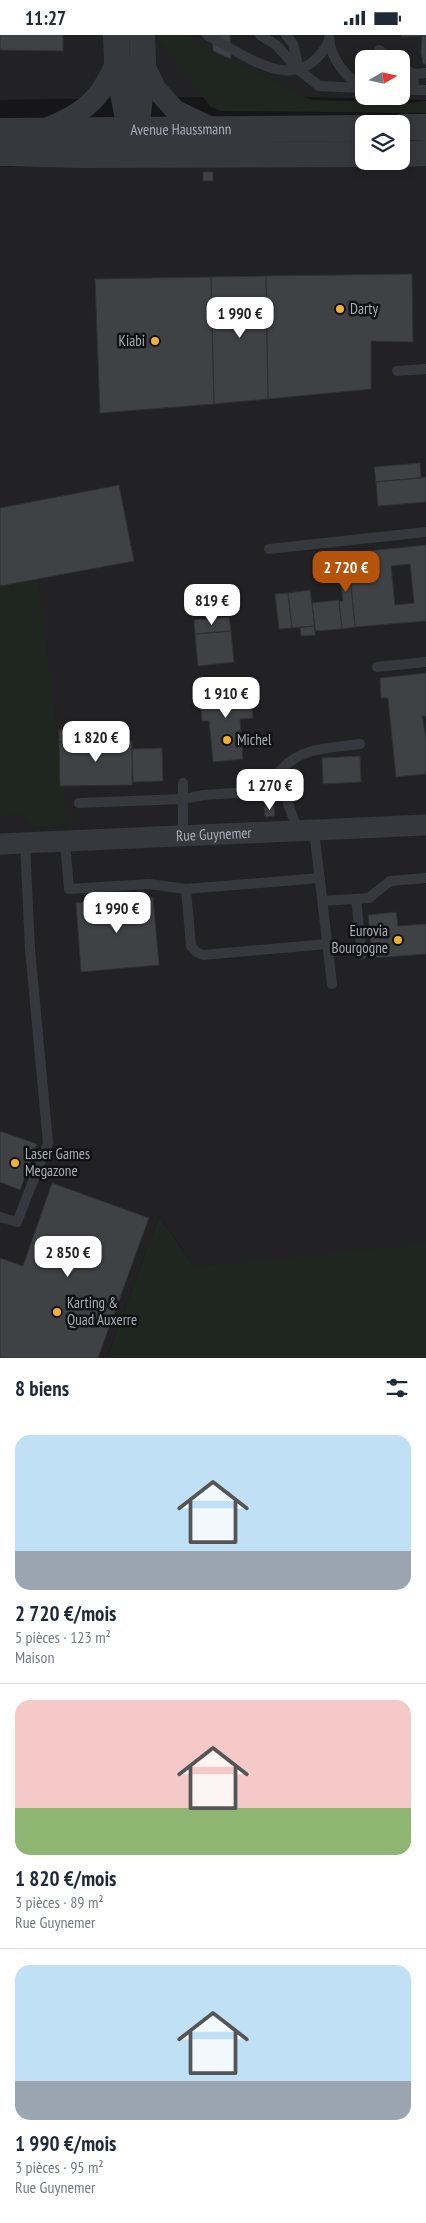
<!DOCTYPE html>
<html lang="fr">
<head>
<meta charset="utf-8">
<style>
  :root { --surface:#fff; --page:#f6f6f7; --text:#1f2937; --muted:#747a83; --line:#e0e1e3; --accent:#b45309 }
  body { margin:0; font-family:"PT Sans Narrow",sans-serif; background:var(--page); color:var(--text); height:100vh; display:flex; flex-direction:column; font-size:19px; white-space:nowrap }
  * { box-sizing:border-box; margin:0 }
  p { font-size:16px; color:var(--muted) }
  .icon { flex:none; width:28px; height:28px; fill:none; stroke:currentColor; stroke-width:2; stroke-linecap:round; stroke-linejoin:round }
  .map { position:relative; height:1323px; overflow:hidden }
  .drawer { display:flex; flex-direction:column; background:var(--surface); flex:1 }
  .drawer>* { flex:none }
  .needle { width:32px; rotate:81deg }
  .fabs { position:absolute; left:355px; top:15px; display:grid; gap:10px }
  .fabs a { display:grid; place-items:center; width:55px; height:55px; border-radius:10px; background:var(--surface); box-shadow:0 2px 12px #0003; font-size:25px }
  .price { position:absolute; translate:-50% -42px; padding:0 11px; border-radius:10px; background:#fff; color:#222; font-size:16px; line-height:32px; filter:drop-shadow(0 1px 2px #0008) }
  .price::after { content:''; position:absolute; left:50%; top:30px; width:15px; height:11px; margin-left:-8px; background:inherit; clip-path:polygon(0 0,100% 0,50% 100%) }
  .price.current { background:var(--accent); color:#fff }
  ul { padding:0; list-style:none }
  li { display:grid; align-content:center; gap:10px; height:265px; padding:0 15px }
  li+li { border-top:1px solid var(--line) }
  li span { display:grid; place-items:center; height:155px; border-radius:15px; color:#555 }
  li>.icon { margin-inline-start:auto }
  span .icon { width:90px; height:90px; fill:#fffc; stroke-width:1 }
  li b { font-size:21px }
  h2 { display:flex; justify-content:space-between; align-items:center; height:60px; padding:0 15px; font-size:21px }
  .status { display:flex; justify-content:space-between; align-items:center; height:35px; padding:0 25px; background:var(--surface); direction:ltr }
  .status svg { height:14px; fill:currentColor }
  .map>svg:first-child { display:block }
  .built { fill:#222225; fill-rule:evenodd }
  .green { fill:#1e261f }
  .building { fill:#404145; stroke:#303034; fill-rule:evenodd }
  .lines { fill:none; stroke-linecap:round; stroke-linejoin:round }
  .service { stroke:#37383d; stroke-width:10 }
  .minor { stroke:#37383d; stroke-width:21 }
  .tertiary { stroke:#37383d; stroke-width:26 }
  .poi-dot { fill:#f2b134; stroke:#111113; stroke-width:2 }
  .labels { text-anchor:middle; stroke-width:5; stroke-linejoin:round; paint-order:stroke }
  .street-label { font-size:15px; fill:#a8adb8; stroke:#111113 }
  .poi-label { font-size:15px; fill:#a8adb8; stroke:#111113; text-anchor:start }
</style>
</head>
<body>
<div class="status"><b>11:27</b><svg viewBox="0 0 49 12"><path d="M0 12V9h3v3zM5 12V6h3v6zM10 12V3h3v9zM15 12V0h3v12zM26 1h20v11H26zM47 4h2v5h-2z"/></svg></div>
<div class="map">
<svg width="426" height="1323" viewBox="0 0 426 1323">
  <rect width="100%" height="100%" fill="#161618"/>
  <path class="built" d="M0,0H426V65L271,61L0,65ZM364,24H401V61H364Z
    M426,130V1216L195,1232L159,1181L107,1323H0V132Z"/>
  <path class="green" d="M159,0H186L311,65L408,68L426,66V78L221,76L211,72L160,6Z
    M38,543L68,789L34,793L20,779L0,781V551Z
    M159,1181L195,1232L426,1209V1323H107Z"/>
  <path class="building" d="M0,0H63V16L0,15Z
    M213,0H230L231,24L213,16Z
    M401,0H426V29H423L421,17L422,1L401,2Z
    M203,137H213V146H203Z
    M412,239L413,307L371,306V354L268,364L266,241Z
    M266,241L268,364L214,369L211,242Z
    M211,242L214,369L100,378L95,244Z
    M420,428L421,443L376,447L374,432Z
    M426,442V467L378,471L376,447Z
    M119,450L134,526L0,551V473Z
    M426,510V586L355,592L348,518ZM410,529L414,568L395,570L391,531Z
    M348,518L355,592L342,594L339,567L343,566L338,519Z
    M310,555L315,591L292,593L288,558Z
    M288,558L292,593L279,594L275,559Z
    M339,565L342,594L315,596L312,568Z
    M229,582L231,596L195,599L194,585Z
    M315,591V600L301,601L300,592Z
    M231,596L234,627L198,631L195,599Z
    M426,638V681H422L426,702V739L396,742L388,663H381L380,643Z
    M250,649L253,683L240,684L243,724L213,727L209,686H202L199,654Z
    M88,694V707H59V695Z
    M132,706V750L60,751L59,707Z
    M162,713L163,746L133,747L132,714Z
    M360,721L361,747L323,749L322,723Z
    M274,771L275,781L265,782L264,772Z
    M153,862L159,930L81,937L76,868Z
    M396,877L398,891L426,889V919L372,923L368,880Z
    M0,1096L37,1109L20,1155L0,1147Z
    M52,1148L149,1183L98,1323H0V1223L23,1231Z"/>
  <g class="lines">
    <path class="service" d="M207,0C248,22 299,64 329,6
      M260,0L276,10L299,35L319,51L364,53
      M286,0L293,9L299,34
      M329,3C331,25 345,39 361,53
      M379,15L392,24
      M401,31L413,39L414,55
      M413,39L426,38
      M401,55H426
      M397,336L426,334
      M269,514L426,497
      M377,632L426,627
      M183,748V801
      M79,768L183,764L204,760L249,757
      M314,795L332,949
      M298,796L281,749L280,736C300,712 331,713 360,709
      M65,807L69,854L149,849L186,854
      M320,843L186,854L191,911L196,917L203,920L327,909
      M356,864L362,919
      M322,866L369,863L390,846L426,843
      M0,1182L17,1187L48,1108L30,914L25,808"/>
    <g class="minor">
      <path d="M143,27L156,54L175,75L214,94"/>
      <path d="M47,93C86,77 101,64 117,25"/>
      <path id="s1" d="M0,809L426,790"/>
    </g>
    <g class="tertiary">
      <path d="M116,0L117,25L133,111"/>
      <path d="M137,91L143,27L142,0"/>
      <path d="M401,92H426"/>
      <path id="s2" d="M0,96L364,93"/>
      <path d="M0,118L82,120L364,119"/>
      <path d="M401,119L426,118"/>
    </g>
  </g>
  <g class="poi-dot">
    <circle cx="340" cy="274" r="5"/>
    <circle cx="155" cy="306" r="5"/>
    <circle cx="227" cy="705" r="5"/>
    <circle cx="398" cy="905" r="5"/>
    <circle cx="15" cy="1128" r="5"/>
    <circle cx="57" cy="1277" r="5"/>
  </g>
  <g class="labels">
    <g class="street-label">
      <text dy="5" stroke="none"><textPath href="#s2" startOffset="181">Avenue Haussmann</textPath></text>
      <text dy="5" stroke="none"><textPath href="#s1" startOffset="214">Rue Guynemer</textPath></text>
    </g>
    <g class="poi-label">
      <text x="350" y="279">Darty</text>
      <text x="145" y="311" text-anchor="end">Kiabi</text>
      <text x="237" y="710">Michel</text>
      <text x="388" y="901" text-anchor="end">Eurovia<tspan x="388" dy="17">Bourgogne</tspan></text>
      <text x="25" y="1124">Laser Games<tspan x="25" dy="17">Megazone</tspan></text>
      <text x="67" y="1273">Karting &amp;<tspan x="67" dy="17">Quad Auxerre</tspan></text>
    </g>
  </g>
</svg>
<div class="fabs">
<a><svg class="needle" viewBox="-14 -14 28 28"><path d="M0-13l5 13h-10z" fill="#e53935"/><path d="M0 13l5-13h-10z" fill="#747a83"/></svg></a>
<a><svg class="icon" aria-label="layers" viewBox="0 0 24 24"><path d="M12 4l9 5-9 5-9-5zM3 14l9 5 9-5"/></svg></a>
</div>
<b class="price" style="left:240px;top:304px">1 990 €</b>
<b class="price current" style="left:346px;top:558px">2 720 €</b>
<b class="price" style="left:212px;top:591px">819 €</b>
<b class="price" style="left:226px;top:684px">1 910 €</b>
<b class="price" style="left:96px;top:728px">1 820 €</b>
<b class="price" style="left:270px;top:776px">1 270 €</b>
<b class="price" style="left:117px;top:899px">1 990 €</b>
<b class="price" style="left:68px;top:1243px">2 850 €</b>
</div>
<section class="drawer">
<h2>8 biens<svg class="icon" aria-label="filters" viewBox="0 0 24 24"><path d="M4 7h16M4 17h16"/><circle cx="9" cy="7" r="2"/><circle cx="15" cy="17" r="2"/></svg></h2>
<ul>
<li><span style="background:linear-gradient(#bfe0f5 75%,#9aa5b1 0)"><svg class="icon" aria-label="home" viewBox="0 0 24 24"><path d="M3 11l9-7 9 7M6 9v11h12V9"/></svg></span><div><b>2 720 €/mois</b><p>5 pièces · 123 m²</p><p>Maison</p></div></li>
<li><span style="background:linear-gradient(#f6c9c9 70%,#8fb573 0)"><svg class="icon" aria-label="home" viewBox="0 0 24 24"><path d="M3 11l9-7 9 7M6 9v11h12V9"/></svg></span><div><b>1 820 €/mois</b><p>3 pièces · 89 m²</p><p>Rue Guynemer</p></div></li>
<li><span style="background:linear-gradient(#bfe0f5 75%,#9aa5b1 0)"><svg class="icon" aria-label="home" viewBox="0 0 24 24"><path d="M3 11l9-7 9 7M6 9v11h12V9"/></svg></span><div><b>1 990 €/mois</b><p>3 pièces · 95 m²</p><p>Rue Guynemer</p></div></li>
</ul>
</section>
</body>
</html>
